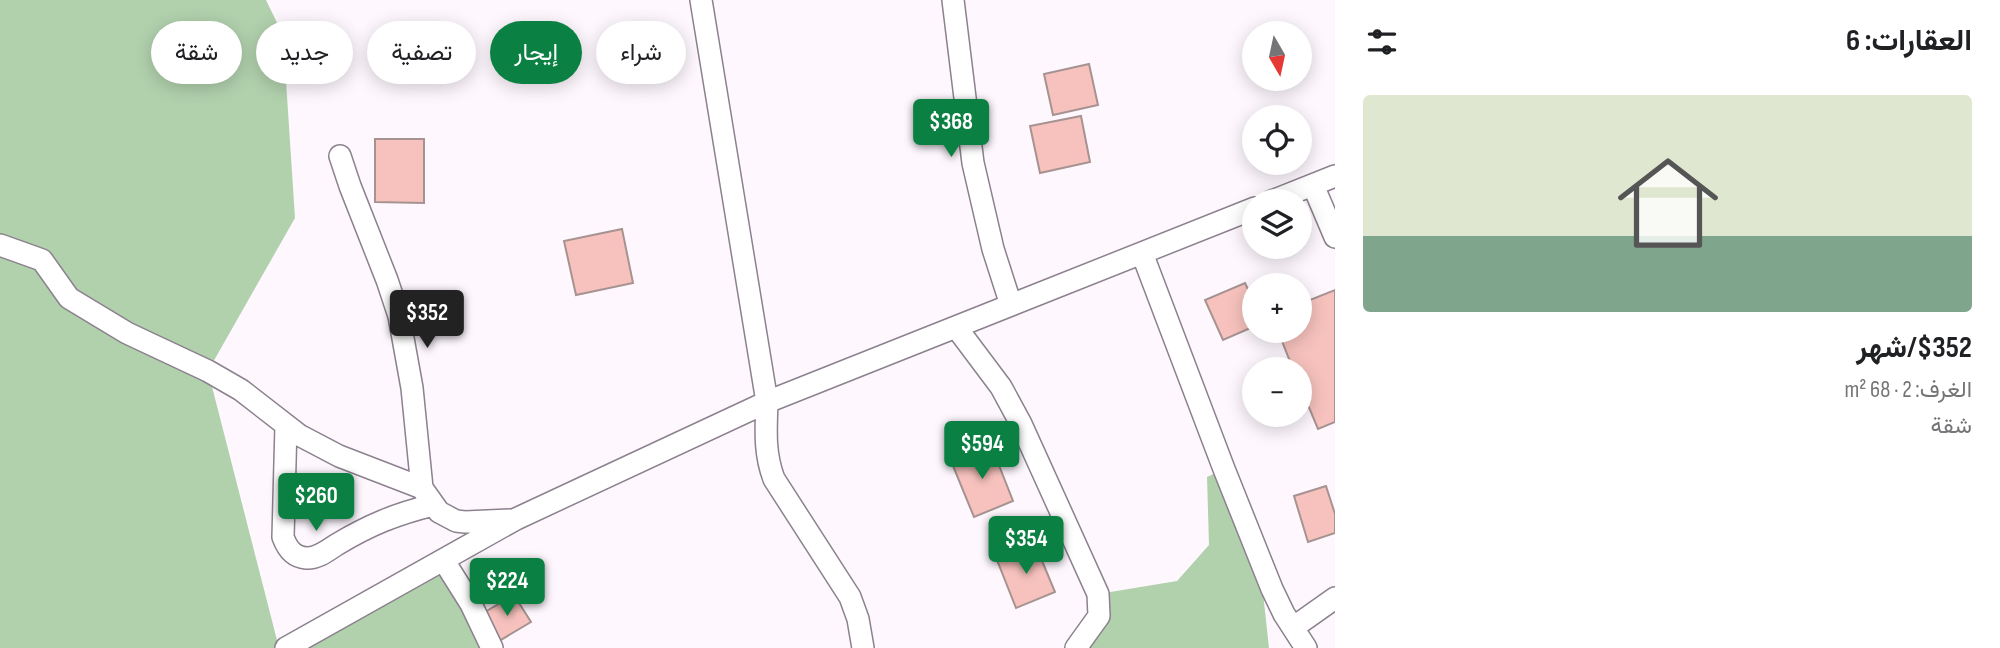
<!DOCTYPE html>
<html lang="ar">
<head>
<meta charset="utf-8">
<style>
  :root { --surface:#fff; --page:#f2f2f2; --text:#202124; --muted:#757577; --line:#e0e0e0; --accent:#0b8043 }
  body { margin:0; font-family:"Sofia Sans Condensed",Vazirmatn,sans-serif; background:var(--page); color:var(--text); direction:rtl; height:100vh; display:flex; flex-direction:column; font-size:26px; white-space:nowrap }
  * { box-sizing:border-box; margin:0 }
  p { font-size:23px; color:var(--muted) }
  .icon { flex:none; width:38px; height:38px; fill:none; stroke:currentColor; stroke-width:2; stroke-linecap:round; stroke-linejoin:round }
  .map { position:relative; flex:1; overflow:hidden; direction:ltr }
  .side { display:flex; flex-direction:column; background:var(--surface); width:665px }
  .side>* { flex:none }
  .banner { position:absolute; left:21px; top:21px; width:665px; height:63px; direction:rtl; display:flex; gap:14px }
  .needle { width:46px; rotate:171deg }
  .fabs { position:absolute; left:1242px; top:21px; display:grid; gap:14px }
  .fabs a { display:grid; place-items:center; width:70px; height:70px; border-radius:50%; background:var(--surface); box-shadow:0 4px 18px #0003; font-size:35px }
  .price { position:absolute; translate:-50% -60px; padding:0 16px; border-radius:7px; background:var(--accent); color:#fff; font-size:23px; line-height:46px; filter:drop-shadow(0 2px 4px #0008) }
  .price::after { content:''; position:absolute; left:50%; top:42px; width:21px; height:16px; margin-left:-10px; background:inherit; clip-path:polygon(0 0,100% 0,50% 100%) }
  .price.current { background:#222; color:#fff }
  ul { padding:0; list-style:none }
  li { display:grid; align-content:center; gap:14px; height:371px; padding:0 28px }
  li+li { border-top:2px solid var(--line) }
  li span { display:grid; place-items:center; height:217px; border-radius:7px; color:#555 }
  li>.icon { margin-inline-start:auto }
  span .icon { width:126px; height:126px; fill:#fffc; stroke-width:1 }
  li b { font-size:30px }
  h2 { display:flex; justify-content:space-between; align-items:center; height:84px; padding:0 28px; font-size:30px }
  .pill { padding:0 24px; border-radius:32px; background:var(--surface); box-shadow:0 4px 18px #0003; font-size:24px; line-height:63px }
  .pill.current { background:var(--accent); color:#fff }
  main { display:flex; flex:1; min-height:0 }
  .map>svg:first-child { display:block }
  .green { fill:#b1d1ad }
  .building { fill:#f7c2bd; stroke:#a69391; stroke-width:2 }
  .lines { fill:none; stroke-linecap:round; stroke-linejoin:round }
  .street-casing { stroke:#8c818e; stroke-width:24 }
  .street { stroke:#fff; stroke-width:21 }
</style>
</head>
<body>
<main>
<section class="side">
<h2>العقارات: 6<svg class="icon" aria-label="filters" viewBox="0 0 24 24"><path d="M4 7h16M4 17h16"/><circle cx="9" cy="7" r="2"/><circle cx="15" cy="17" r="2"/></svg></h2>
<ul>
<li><span style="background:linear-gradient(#dfe7d0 65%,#7fa58c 0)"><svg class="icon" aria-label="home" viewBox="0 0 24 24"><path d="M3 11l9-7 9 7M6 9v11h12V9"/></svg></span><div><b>$352/شهر</b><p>الغرف: 2 · 68 m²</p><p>شقة</p></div></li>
</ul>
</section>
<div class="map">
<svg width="1335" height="648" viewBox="0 0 1335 648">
  <rect width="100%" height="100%" fill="#fef8fe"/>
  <path class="green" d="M0,0H266L283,35L295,218L208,371L279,648H0Z
    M1224,469L1259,556L1269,648H1084L1098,594L1177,581L1209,545L1207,477Z
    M450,564L491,648H302Z"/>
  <path class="building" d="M1089,64L1098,105L1053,115L1044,74Z
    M1081,116L1090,162L1040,173L1030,126Z
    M375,139H424V203L375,202Z
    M622,229L633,283L576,295L564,241Z
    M1245,283L1255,304V326L1223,340L1205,300Z
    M1335,290V422L1318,429L1300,386V369H1293L1278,331H1300V304Z
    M991,445L1013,501L974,517L951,461Z
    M1326,486L1335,514V533L1308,542L1294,496Z
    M1035,544L1055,592L1016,608L997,560Z
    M514,595L531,622L499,641L483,613Z"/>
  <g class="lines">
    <g class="street-casing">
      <path id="street" d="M701,0L767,402C766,429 764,453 774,479L850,597L858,619L863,648
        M953,0L973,163L993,249L1011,305
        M340,156L350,186L387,280L399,316L412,388L422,488L439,512L456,521L465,522L510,520
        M1313,185L1335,237
        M1272,201L1335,176
        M0,245L42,260L69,298L127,333L208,371L241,390L299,435L339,456L422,488
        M1142,253L1224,469L1272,589L1284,614L1306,648
        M956,327L1001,387L1021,424L1098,594L1099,616L1076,648
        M286,425L283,537C287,548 293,557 306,558C317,559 327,551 336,545C369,525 396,514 433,505
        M444,561L471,604L492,648
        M1294,627L1335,598
        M286,648L516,519L767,402L1255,208"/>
    </g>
    <use href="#street" class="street"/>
  </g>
</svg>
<div class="fabs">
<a><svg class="needle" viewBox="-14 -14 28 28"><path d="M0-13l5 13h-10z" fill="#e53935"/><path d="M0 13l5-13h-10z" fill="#757577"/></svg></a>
<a><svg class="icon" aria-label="locate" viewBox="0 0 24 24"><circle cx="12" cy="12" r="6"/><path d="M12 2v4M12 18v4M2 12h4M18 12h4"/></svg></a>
<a><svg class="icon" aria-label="layers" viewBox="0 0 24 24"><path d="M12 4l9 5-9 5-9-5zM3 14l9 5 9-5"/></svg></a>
<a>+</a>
<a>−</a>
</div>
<b class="price" style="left:951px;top:159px">$368</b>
<b class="price current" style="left:427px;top:350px">$352</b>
<b class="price" style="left:982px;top:481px">$594</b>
<b class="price" style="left:316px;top:533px">$260</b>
<b class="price" style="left:1026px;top:576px">$354</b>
<b class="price" style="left:507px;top:618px">$224</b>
<div class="banner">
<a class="pill">شراء</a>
<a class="pill current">إيجار</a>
<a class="pill">تصفية</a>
<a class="pill">جديد</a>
<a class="pill">شقة</a>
</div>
</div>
</main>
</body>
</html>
